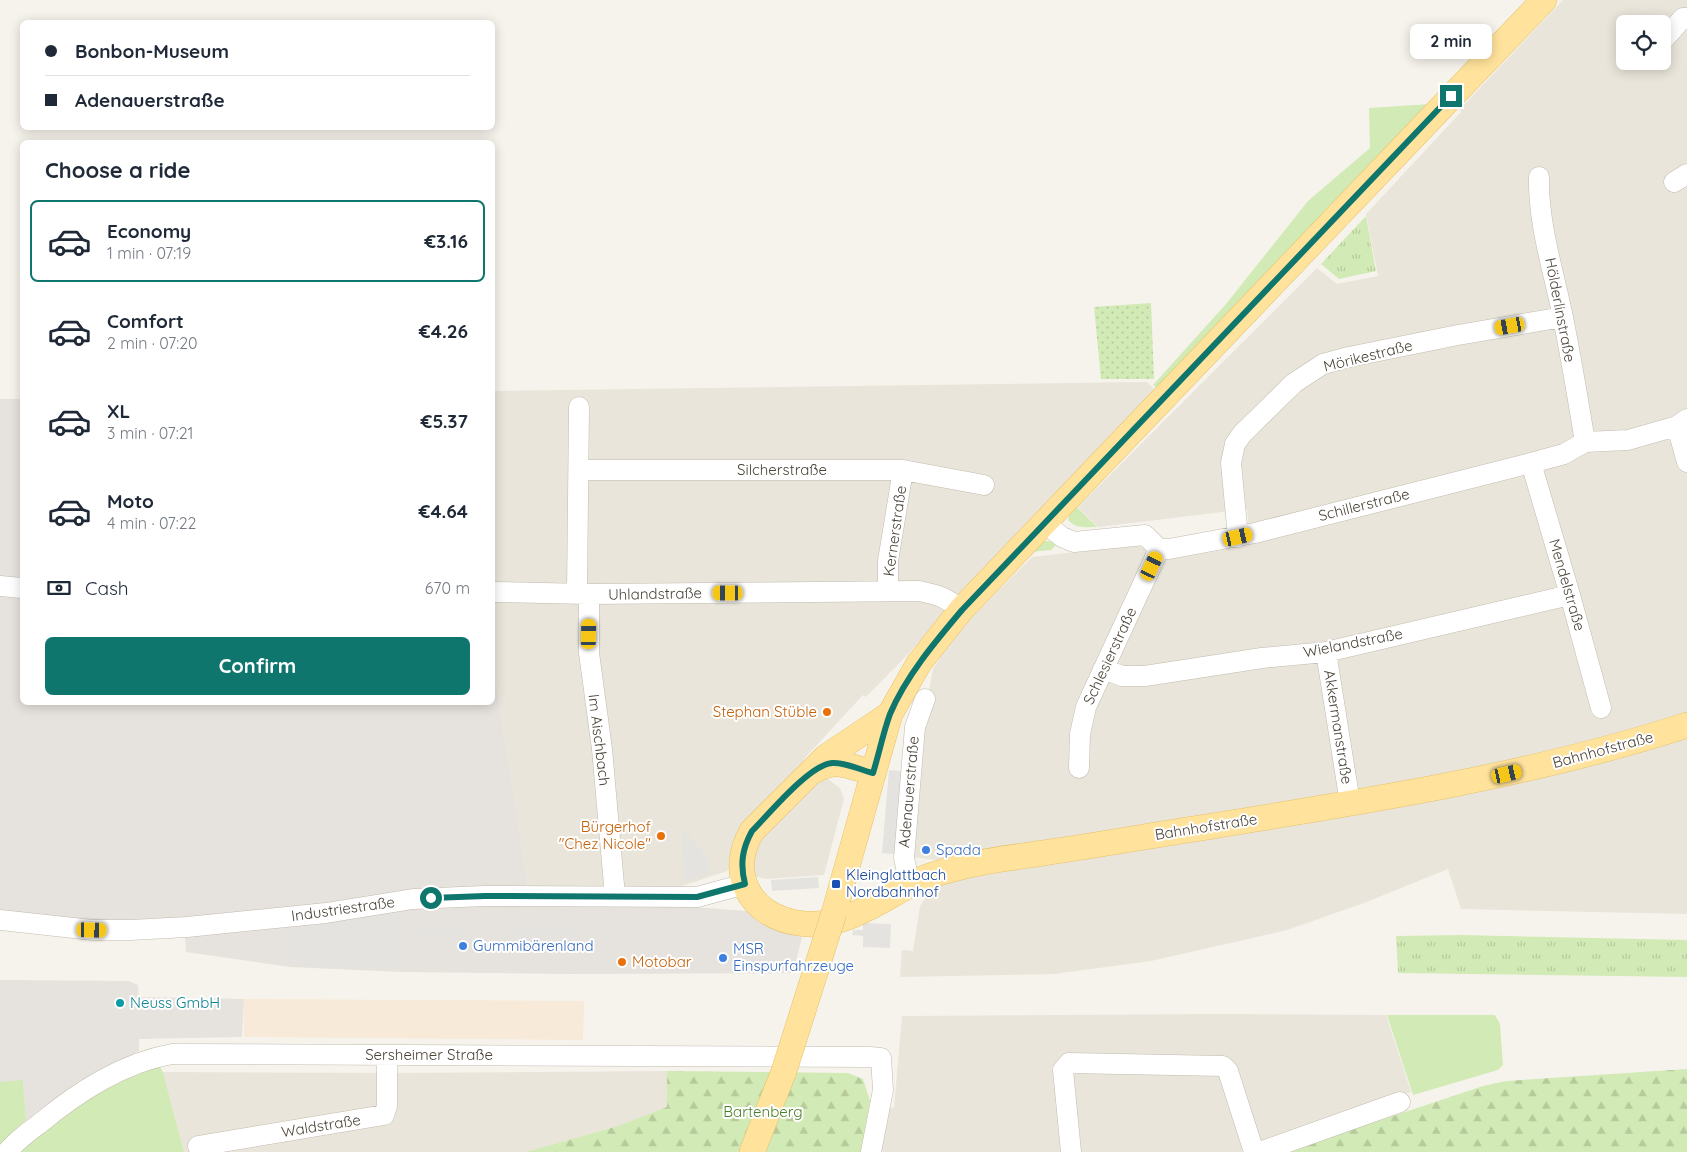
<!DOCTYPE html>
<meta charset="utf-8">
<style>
body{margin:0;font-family:Quicksand,sans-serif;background:#f2f2f3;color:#1f2937;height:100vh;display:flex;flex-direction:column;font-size:19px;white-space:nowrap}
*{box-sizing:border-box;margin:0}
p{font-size:16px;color:#747a83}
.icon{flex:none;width:28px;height:28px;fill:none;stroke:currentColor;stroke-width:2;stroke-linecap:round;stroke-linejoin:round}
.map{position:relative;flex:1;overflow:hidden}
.sheet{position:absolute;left:20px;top:140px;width:475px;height:565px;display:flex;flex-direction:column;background:#fff;border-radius:8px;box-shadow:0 2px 12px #0003}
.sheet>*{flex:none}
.banner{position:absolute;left:20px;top:20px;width:475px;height:110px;border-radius:8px;box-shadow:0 2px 12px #0003;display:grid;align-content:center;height:110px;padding:0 25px;background:#fff}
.tools{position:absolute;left:1616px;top:15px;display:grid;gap:10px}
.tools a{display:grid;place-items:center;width:55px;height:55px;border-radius:8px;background:#fff;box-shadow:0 2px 12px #0003;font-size:25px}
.end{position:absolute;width:22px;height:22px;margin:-11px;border:6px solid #0f766e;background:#fff;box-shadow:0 0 0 2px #fff}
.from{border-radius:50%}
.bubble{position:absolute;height:35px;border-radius:8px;background:#fff;box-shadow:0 2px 12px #0003;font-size:16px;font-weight:700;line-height:35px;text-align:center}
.car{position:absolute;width:15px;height:30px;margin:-15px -8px;border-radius:6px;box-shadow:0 0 4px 1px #0007;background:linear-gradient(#f5c518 24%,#345 0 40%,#f5c518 0 76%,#345 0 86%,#f5c518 0)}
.banner b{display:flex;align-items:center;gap:18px;height:48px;font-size:19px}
.banner b+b{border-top:1px solid #e0e1e3}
.banner i{width:12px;height:12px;background:#1f2937}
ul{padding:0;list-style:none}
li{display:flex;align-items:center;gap:15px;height:82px;margin:0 10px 8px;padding:0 15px;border:2px solid transparent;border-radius:8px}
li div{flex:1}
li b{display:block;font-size:19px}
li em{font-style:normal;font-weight:700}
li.selected{border-color:#0f766e}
li>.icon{width:45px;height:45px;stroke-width:1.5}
h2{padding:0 25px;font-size:22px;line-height:60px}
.pay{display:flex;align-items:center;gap:12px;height:55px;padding:0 25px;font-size:19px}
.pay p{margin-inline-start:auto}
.cta{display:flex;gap:10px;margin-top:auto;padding:10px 25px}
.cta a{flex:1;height:58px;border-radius:8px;background:#0f766e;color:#fff;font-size:20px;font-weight:700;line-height:58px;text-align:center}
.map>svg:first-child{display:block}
.residential{fill:#eae5da;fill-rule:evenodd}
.commercial{fill:#f7ead8}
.industrial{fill:#e6e2dd}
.grass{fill:#d2eab5}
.forest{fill:url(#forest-firs)}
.park{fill:url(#park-tufts)}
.garden{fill:url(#garden-dots)}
.parking{fill:#e5e3e0}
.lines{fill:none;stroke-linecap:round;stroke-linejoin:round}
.minor-casing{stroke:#c2bbae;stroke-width:21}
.major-casing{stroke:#e6c16a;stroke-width:26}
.minor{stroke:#fff;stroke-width:20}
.major{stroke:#ffe39c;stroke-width:25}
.major-bridge-casing{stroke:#e6c16a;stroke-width:26;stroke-linecap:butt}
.major-bridge{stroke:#ffe39c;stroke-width:25}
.route{stroke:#0f766e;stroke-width:6}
.food-dot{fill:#e8710a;stroke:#fff;stroke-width:2}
.shop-dot{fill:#3f7fe0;stroke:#fff;stroke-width:2}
.transit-dot{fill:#1a4fb4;stroke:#fff;stroke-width:2}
.culture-dot{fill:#0f9aa8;stroke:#fff;stroke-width:2}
.labels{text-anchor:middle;stroke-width:4;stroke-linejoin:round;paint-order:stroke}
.street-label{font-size:15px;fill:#4b4439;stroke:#fff}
.food-label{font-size:15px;fill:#c56008;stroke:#fff;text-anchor:end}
.shop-label{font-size:15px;fill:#366cbe;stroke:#fff;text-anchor:start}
.transit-label{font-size:15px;fill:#164399;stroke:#fff;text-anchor:start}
.culture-label{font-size:15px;fill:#0d838f;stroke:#fff;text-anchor:start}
.park-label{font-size:15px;fill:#4a7f2a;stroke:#fff}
</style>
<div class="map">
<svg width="1687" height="1152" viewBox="0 0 1687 1152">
<defs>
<pattern id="forest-firs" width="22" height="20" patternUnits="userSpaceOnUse" patternTransform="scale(1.25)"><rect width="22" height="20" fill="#d2eab5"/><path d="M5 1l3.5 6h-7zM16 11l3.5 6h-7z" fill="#b6ca9c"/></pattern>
<pattern id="park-tufts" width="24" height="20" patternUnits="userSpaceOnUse" patternTransform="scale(1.25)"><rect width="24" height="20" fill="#d2eab5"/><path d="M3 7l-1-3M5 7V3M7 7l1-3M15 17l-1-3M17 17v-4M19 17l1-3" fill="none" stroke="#b6ca9c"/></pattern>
<pattern id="garden-dots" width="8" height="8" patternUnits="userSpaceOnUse" patternTransform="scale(1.25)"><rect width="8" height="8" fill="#d2eab5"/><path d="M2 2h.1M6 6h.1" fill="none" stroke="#b6ca9c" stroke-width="1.8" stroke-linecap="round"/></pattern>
</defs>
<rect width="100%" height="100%" fill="#f6f3ec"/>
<path class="residential" d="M1563 0H1687V914L1461 909 1448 869 1364 903 1287 930 1151 961 1054 974 900 977 902 950 913 951 920 906 932 888 939 885 936 860 913 857 925 712 933 669 944 652 969 620 1032 557 1137 545 1145 549 1147 556 1166 560 1251 545 1247 509 1098 527 1078 507 1317 268 1337 284 1378 276 1366 214 1461 112 1460 109ZM1625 24H1662V61H1625Z
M1147 382 1157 392 1020 530 907 655 866 697 863 695 803 760 840 788 844 799 824 875 766 879 730 870 679 887H528L493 663 492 391Z
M1217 1014 1386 1015 1411 1092 1240 1152H881L889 1108H894L902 1016Z
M667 1071 668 1107 618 1126 526 1152H184L163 1072 392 1073Z"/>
<path class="commercial" d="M244 999 584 1001 583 1040 244 1037Z"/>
<path class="industrial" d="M0 399H22V702H492L493 663 528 887 665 905 748 911 773 926 802 937 793 973 565 974 402 972 290 967 186 952 184 921 136 924 0 913Z
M0 980 128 981 138 985 139 997 244 999 242 1037 139 1039V1051L94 1073 26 1120 23 1081 0 1082Z"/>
<path class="grass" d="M1431 104 1160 391 1153 385 1226 304 1308 201 1370 148 1369 108Z
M1077 507 1097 527C1086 527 1076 529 1068 520L1069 515Z
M1043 541H1049L1057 544 1051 550 1030 552Z
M1387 1015H1495L1500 1024 1503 1065 1498 1070 1413 1095Z
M159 1065 163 1072 184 1152H20L36 1137 74 1107 129 1075Z
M23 1080 26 1120 10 1134 0 1146V1082Z"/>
<path class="forest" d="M1687 1069V1152H1285L1483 1086 1506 1081Z
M667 1071 848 1073 863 1079 870 1101 861 1152H526L618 1126 667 1107Z"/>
<path class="park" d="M1366 216 1376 271 1339 279 1321 264Z
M1462 935 1687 940V977L1398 973 1396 936Z"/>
<path class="garden" d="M1151 303 1154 379H1101L1094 307Z"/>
<path class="parking" d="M889 770 902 771 895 854 882 853Z
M682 829 708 857 709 874 684 882Z
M818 877 819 888 772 891 771 880Z
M403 912 402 968 291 964 289 928Z
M863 923 891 924 890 948 863 947V936L852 935 853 930H863Z
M414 925H468V935L414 934Z
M504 926 571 927V936L504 935Z"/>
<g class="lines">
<defs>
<path id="minor" d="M1664 39 1683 18H1687
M1539 177C1538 223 1553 269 1562 313 1571 356 1578 400 1585 442
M1674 182 1687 174
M1677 426 1687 462
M1531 463 1570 595 1601 708
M579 470H903L984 485
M1045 523 1062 537 1074 542 1145 535 1159 549H1169L1255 533 1531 463 1564 454 1585 442 1628 440 1677 426 1687 419
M1238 537 1231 463 1235 444 1242 434 1294 383 1323 364 1349 357 1458 335 1563 317
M0 586 22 588
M888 591V561L903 470
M492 592 589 594 919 591C938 595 946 597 961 610
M577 593 579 407
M589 594V653L602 749 614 885
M1326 652 1350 803
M1103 669 1122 676H1145L1262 658 1326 652 1570 595
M1079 768 1080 734 1086 707 1159 549
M911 885 908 877 904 858 915 727 925 699
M0 920 92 930H131L187 927 326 913 413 899 485 896 697 897 745 884
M198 1146 384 1115 387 1106V1055
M7 1152C16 1141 28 1132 39 1124 78 1092 122 1063 172 1054L870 1057 881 1058 883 1090 871 1152
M1071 1152 1063 1070 1069 1063 1223 1066 1228 1071 1254 1152
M1260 1152 1400 1102"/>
<path id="major" d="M890 714 826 757 752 831C727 874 750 916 798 923 845 931 884 896 924 878 938 872 954 869 969 865 991 860 1014 857 1036 854 1072 849 1108 843 1144 837 1327 807 1511 782 1687 725
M814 771C835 757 851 767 873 773
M834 913 890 714 919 663 961 610 1544 0
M752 1152 784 1071"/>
</defs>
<use href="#minor" class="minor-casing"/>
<use href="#major" class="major-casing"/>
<use href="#minor" class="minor"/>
<use href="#major" class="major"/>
<defs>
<path id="major-bridge" d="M784 1071 834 913"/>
</defs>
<use href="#major-bridge" class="major-bridge-casing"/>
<use href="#major-bridge" class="major-bridge"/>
</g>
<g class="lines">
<path class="route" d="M431 898 485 896 697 897 745 884C740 864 742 849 752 831 769 814 809 765 832 763 846 762 860 770 873 773 879 754 883 733 890 714 906 676 935 642 962 610L1451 96"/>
</g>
<g class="food-dot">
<circle cx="827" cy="712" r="5"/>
<circle cx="661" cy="836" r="5"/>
<circle cx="622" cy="962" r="5"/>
</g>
<g class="shop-dot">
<circle cx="926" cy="850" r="5"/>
<circle cx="463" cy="946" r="5"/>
<circle cx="723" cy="958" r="5"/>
</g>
<rect class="transit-dot" x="831" y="879" width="10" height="10" rx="2.5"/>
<circle class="culture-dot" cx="120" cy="1003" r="5"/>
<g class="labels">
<g class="street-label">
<text transform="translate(1560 310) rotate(79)" y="5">Hölderlinstraße</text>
<text transform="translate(1368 356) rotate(-14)" y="5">Mörikestraße</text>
<text x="782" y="475">Silcherstraße</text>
<text transform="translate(1364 505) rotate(-14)" y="5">Schillerstraße</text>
<text transform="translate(895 531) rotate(-82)" y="5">Kernerstraße</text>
<text transform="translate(1567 585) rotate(74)" y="5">Mendelstraße</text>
<text transform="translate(655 594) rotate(-1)" y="5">Uhlandstraße</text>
<text transform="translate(1353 643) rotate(-11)" y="5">Wielandstraße</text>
<text transform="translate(1110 656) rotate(-65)" y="5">Schlesierstraße</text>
<text transform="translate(1338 727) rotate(81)" y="5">Akkermanstraße</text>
<text transform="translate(599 740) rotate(83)" y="5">Im Aischbach</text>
<text transform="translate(1603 750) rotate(-15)" y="5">Bahnhofstraße</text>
<text transform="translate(909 792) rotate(-85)" y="5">Adenauerstraße</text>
<text transform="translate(1206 827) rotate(-9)" y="5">Bahnhofstraße</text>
<text transform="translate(343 909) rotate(-8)" y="5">Industriestraße</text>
<text x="429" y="1060">Sersheimer Straße</text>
<text transform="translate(321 1126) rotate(-9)" y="5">Waldstraße</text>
</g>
<g class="food-label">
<text x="817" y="717">Stephan Stüble</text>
<text x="651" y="832">Bürgerhof<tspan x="651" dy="17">"Chez Nicole"</tspan></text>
<text x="632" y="967" text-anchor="start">Motobar</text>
</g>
<g class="shop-label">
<text x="936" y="855">Spada</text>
<text x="473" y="951">Gummibärenland</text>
<text x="733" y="954">MSR<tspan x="733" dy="17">Einspurfahrzeuge</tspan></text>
</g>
<g class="transit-label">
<text x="846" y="880">Kleinglattbach<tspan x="846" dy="17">Nordbahnhof</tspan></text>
</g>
<g class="culture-label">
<text x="130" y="1008">Neuss GmbH</text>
</g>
<g class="park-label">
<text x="763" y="1117">Bartenberg</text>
</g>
</g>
</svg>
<div class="tools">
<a><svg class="icon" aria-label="locate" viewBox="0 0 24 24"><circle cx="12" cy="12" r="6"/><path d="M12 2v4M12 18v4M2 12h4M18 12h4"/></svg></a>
</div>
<i class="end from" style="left:431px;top:898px"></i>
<i class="end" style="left:1451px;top:96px"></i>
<div class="bubble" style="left:1410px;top:24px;width:82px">2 min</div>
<i class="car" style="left:1510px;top:326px;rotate:260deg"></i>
<i class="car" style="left:1238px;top:537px;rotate:77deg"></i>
<i class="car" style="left:1152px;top:566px;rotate:25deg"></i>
<i class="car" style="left:728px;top:593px;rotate:270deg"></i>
<i class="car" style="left:589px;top:634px;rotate:1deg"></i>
<i class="car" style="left:1507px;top:774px;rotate:77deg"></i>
<i class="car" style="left:92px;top:930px;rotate:91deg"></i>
<div class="banner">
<b><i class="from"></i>Bonbon-Museum</b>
<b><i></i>Adenauerstraße</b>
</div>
<section class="sheet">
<h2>Choose a ride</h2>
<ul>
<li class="selected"><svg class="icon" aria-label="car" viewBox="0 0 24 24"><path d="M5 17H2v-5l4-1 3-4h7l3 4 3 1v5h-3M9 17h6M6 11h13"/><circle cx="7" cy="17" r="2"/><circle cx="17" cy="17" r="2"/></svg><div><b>Economy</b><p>1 min · 07:19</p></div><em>€3.16</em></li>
<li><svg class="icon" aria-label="car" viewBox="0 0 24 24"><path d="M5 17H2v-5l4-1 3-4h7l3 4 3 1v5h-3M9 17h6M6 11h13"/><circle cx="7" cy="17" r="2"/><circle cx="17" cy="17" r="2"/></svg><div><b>Comfort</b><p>2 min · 07:20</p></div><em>€4.26</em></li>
<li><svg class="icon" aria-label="car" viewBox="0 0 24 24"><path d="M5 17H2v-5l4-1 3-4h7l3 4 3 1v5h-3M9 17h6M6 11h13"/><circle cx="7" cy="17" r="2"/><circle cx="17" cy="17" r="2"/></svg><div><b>XL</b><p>3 min · 07:21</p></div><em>€5.37</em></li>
<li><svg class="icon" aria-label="car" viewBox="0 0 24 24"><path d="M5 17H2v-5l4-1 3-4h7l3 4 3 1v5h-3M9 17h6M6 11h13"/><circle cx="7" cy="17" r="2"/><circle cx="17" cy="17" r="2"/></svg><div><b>Moto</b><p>4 min · 07:22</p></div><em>€4.64</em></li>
</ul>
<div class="pay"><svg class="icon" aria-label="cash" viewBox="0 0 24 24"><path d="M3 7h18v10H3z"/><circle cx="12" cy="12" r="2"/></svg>Cash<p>670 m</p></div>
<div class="cta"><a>Confirm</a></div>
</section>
</div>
